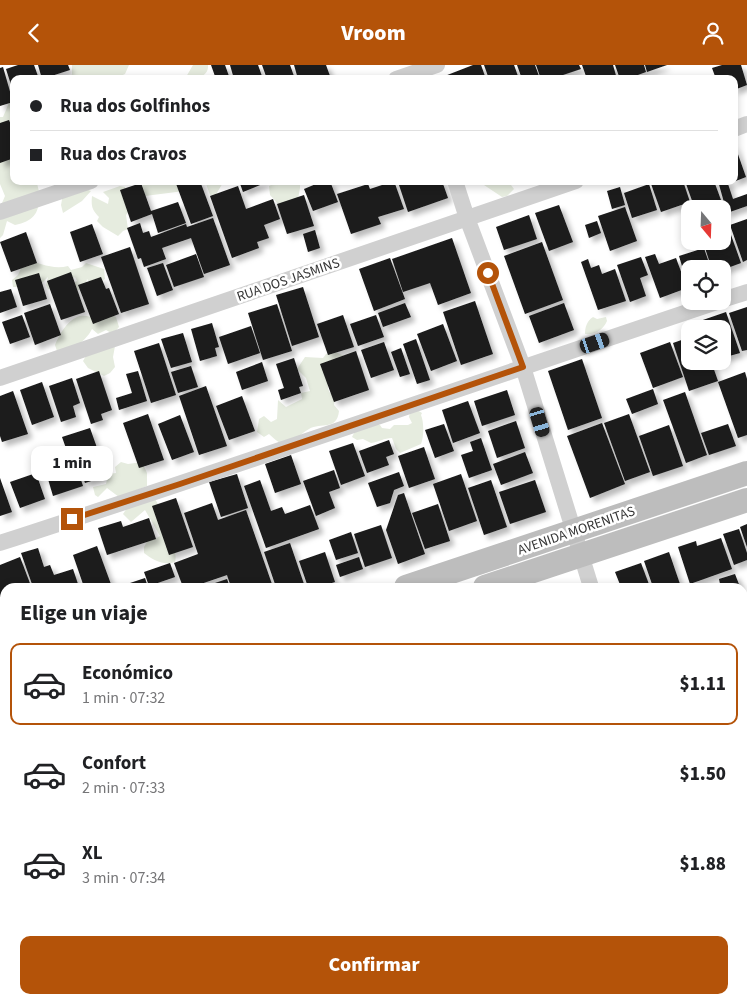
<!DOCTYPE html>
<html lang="es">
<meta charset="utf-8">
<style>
body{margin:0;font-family:"Source Sans 3",sans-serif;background:#f2f2f2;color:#202124;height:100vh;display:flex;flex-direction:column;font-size:19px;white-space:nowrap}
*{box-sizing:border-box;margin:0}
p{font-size:16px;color:#757577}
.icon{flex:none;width:28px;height:28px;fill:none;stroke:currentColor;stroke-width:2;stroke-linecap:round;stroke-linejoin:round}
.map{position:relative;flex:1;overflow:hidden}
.details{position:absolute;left:0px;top:518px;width:748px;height:421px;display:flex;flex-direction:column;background:#fff;border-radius:15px 15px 0 0;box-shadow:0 2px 8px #0003}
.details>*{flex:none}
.hud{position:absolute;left:10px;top:10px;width:728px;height:110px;border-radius:10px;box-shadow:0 2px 8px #0003;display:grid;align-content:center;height:110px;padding:0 20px;background:#fff}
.needle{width:32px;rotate:161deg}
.buttons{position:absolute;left:681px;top:135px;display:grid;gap:10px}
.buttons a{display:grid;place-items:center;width:50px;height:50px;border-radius:10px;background:#fff;box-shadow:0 2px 8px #0003;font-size:25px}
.end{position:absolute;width:22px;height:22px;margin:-11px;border:6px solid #b45309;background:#fff;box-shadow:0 0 0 2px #fff}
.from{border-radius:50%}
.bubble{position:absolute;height:35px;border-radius:10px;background:#fff;box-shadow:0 2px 8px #0003;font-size:16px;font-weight:800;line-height:35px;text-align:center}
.car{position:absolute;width:15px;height:30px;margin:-15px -8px;border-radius:6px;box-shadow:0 0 4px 1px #0007;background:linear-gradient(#222 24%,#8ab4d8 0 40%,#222 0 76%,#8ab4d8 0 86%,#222 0)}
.hud b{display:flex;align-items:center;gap:18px;height:48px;font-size:19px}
.hud b+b{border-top:1px solid #e0e0e0}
.hud i{width:12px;height:12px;background:#202124}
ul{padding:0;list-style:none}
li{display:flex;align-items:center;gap:15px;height:82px;margin:0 10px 8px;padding:0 10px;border:2px solid transparent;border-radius:10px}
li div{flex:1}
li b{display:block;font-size:19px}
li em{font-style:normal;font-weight:800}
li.current{border-color:#b45309}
li>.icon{width:45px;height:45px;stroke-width:1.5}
h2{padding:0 20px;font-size:22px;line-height:60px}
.button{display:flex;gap:10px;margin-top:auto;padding:10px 20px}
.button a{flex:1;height:58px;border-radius:10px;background:#b45309;color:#fff;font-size:20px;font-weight:800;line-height:58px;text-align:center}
header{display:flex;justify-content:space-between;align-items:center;height:65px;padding:0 20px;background:#b45309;color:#fff;font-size:22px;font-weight:800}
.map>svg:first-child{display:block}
.green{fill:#e6ecdf}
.building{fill:#1a1a1a;filter:url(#shadow)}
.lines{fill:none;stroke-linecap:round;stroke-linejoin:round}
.street{stroke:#d0d0d0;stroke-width:16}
.secondary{stroke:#bdbdbd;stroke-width:24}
.route{stroke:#b45309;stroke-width:6}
.labels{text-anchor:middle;stroke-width:5;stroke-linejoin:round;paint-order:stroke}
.street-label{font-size:14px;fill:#333;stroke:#fff}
</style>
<header><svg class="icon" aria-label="back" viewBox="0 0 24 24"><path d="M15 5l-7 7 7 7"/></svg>Vroom<svg class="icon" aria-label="person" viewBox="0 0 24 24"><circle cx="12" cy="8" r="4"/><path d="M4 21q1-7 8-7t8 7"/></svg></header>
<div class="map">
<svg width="747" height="938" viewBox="0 0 747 938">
<defs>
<filter id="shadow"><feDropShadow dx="4.5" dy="4.5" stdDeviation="2.5" flood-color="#0004"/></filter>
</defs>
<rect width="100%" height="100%" fill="#fff"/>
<path class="green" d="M72 0H129L125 9 114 14H69L72 9Z
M193 0H208C209 12 196 14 187 14L186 12Z
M11 33 14 34V63L8 64 0 61V52H3Z
M11 92 14 98V116H37C37 121 39 124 39 128 40 148 34 156 15 160L7 156 3 170 0 173V140L2 138 5 131 0 119V96Z
M63 116H79L83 123 91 126 82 136 63 148 61 140 65 118Z
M141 116H188L184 126 145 131 140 124Z
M205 116H224L215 131 210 130Z
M279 116H306L300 119V123L298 134 278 139 270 130 269 121Z
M478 116H508L514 124 507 131 502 132Z
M120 121 125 122V133L130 145 126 150 128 164 123 166 118 171 103 162 97 156 99 152C92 145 91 141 92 131L108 139 109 133 103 127Z
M25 194C39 198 53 205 68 201L71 205 82 202 86 198 104 204 105 214 92 221 87 214 85 225H71V219L77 216 75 212C65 222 62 227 48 224L46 220 48 212 36 224 28 222H13L12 215 18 210Z
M106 247 116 252 119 262 113 269 106 265 98 269 92 264C84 279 73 283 57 286L55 280C59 270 67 256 77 252 83 249 91 252 97 254Z
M593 252 597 254 606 252 607 256C603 265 595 270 585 269 585 262 587 256 593 252Z
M115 281 113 292 115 302 110 308 104 311 88 303 83 296 87 289Z
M336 287 344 291 353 287 348 297 328 319V324L330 328 335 329 334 340 339 346C337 366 321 357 309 364 301 368 297 376 286 378 279 380 274 373 269 369L264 372 257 367 259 354 264 351 271 357 277 354 278 335 286 342 302 334 301 328 310 326 306 313 297 304 305 292 323 293 326 289Z
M414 343 422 348 421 350C424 357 424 372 421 379L400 388 396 384 392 373C384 373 379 377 371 378L363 374 357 375 352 372 356 364 372 359 380 360 382 363 390 364 394 360H408L412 358 409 352 410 347Z
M121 397 128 399 142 397 147 408V421L119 432 107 423 98 432 95 430 93 422 106 419 108 409 116 408 115 402Z
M155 434 158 439 157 442C163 456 179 483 175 497 164 501 153 495 144 488V482L148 475H153L160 471C155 462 150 454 145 445L131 457 123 449 129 440Z"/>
<path class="building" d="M18 0H34L39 14H14L13 26 6 4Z
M38 0H68L70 5 42 14Z
M211 0H225L230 14H216Z
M230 0H258L263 14H234Z
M262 0H290L295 14H267Z
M294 0H326L330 11 324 14H298Z
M473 0H481L486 14H437Z
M484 0H514L519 14H489Z
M517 0H535L540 14H522Z
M536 0H579L581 4 554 13 553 10 541 14Z
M582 0H613L617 14H587Z
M615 0H644L646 7 627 14H620Z
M645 0H667L647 7Z
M722 0H741L747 20 734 25V14H716L712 3Z
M3 2 13 37 0 41V3Z
M9 55 14 67V93L0 98V58Z
M734 78 746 112 728 119 733 134 747 129V141L727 148 718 116H734Z
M175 116H200L213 151 191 159Z
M239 116H270L243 127Z
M323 116H330L338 137 313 146 304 124Z
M394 116 404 144 378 152 381 159 351 169 337 129 368 119 370 124Z
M410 116H442L448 133 408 147 399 120Z
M650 116H683L690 137 661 147Z
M685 116H714L725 146 722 147V144H695Z
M141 118 151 146 178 137 186 158 158 168 152 149 131 157 120 125Z
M649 119 657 145 632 153 624 128Z
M238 121 246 144 273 134 280 154 264 160 269 173 257 177 259 183 232 193 210 131Z
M620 122 625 140 612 144 607 126Z
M304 130 314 161 287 169 277 139Z
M559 140 573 177 549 186 535 148Z
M625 142 637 176 610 186 598 151Z
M529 150 537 174 504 185 496 162Z
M213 153 230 200 204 209 191 173 162 183 166 194 144 202 141 193 138 194 127 163 140 158 143 168 149 166 151 172 186 159 187 162Z
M747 154V195L743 197 730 160Z
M597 156 601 168 589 173 585 160Z
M92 159 103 189 80 197 70 167Z
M315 165 320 183 308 187 303 169Z
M26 167 37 198 11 207 0 177Z
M731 170 741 198 722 205 712 204 704 180 713 176H722V173Z
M452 173 471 228 438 240 430 218 403 227 392 194Z
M542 177 563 235 525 249 504 191Z
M130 182 149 239 121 248 101 192Z
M704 183 711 204H690V217L687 218 679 191Z
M196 189 204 212 174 222 166 200Z
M655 189 659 199 676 193 687 223 660 233 645 192Z
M641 192 648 210 640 213 646 231 630 237 617 200Z
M390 193 405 234 374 246 359 204Z
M588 194 591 203 599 200 602 209 615 204 626 236 598 245 581 197Z
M163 198 173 225 157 231 147 203Z
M71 207 85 247 61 255 47 216Z
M39 208 47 234 23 241 15 215Z
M101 212 106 224 109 223 119 249 93 259 78 220Z
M303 222 319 272 292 281 276 230Z
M11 224 17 242 0 248V227Z
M475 236 493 289 461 300 443 247Z
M405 238 411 252 383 262 378 248Z
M564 238 574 265 539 278 529 251Z
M50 239 61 270 35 280 24 248Z
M277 239 292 286 263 295 248 248Z
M747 242V285L742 286 729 248Z
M726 247 740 288 722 293V264H703L700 256Z
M22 250 30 272 10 279 2 257Z
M343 250 354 282 328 290 317 259Z
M376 250 384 272 358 281 350 259Z
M212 258 219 282 215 283 217 291 200 296 191 264Z
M443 259 457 296 431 306 417 269Z
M251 261 260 288 228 299 219 272Z
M183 268 192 297 171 303 161 274Z
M690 272V296H711L718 316 689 326 673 278Z
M416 274 430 315 417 319 403 279Z
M384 277 394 305 371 313 361 285Z
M670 277 683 312 653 323 640 288Z
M159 278 176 330 151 338 134 286Z
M401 283 410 309 400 312 391 287Z
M356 286 369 325 334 337 320 299Z
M294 293 303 321 299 322 301 328 281 335 278 325 284 323 276 299Z
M582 294 602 353 568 365 548 306Z
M262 297 268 316 242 325 236 307Z
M191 301 198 322 178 328 171 307Z
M99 306 112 345 101 349 103 355 91 359 76 314Z
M138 306 147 336 119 345 116 333 132 328 126 309Z
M745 307 747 314V370L738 373 718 317Z
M72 313 80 338 73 341 76 352 61 357 49 321Z
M42 317 54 352 32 360 20 325Z
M206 321 227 381 199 390 179 331Z
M653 324 658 339 632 349 626 334Z
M507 325 515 350 482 361 474 336Z
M13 326 28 369 2 377 0 371V331Z
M685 327 707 390 686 398 663 335Z
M242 331 255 366 229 375 216 341Z
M468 336 480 368 453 378 442 345Z
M148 349 164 395 139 403 123 358Z
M629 349 650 407 625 416 604 358Z
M180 350 194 387 172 395 158 359Z
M516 356 525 383 497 393 488 366Z
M602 358 625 419 590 433 567 371Z
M444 359 454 386 435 393 425 365Z
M728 359 736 381 709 390 701 368Z
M669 360 683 401 653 411 639 371Z
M90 363 107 411 85 418 74 386 68 389 62 372Z
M481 373 492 405 469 413 461 390 473 386 470 377Z
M389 375 394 389 386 392 389 400 367 408 359 386Z
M353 378 365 411 341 420 329 386Z
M424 382 435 414 409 423 398 391Z
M525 387 533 408 501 420 493 399Z
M291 390 301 419 275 428 265 399Z
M74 394 83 421 53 431 45 404Z
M334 405 340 423 329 427 335 443 316 451 303 416Z
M399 407 404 421 394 425 390 438 377 442 368 418Z
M36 408 45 434 20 443 10 417Z
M237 409 248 443 221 452 209 417Z
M461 409 477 456 449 466 433 419Z
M0 413 12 447 0 451Z
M260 415 271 446 282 442 285 449 310 440 319 464 266 483 244 421Z
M491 415 507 462 484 470 468 423Z
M535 415 546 447 510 459 499 427Z
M404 428 425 489 398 499 386 465 398 430Z
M176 433 193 482 169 490 152 441Z
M212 438 218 455 246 445 273 522H231L227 510 192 522H183L174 498 198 489 184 448Z
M438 439 450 476 425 484 412 448Z
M149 453 156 474 107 490 98 463 121 456 123 462Z
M747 459V482L740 462Z
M381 460 392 493 365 502 354 469Z
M739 464 747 488V495L734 500 723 469Z
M351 467 358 488 336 495 329 475Z
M721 473 732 504 690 519 678 482 696 476 697 481Z
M290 478 305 522H276L264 487Z
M97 481 112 522H84L73 490Z
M38 483 44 502 50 500 54 510 73 504 79 522H33L21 488Z
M325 487 335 517 319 522H308L299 496Z
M669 487 681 522H653L644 496Z
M20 492 31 521 5 522V530L0 532V500Z
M359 492 363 504 340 512 336 500Z
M170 498 175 512 149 521 144 507Z
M641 498 650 522H621L615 507Z
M735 509 740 522H712L720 519 719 514Z
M145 513 148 522H118Z
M227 514 230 522H203Z
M5 554V574L0 561V555Z
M747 556V589L742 591V557Z
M0 571 5 585V622L0 624Z
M747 634V665L742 666V636Z
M746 669 747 692 742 693V671Z
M747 694V715L742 702V695Z
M746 736 747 756 742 757V738Z
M746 790 747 829 742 831V791Z
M747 838V854L742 839Z
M747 858V900L744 901 742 897V860Z
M95 934H112L113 938H96Z
M124 934H157L158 937 125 938Z
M159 934H187L189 938H160Z
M333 934H346L347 936 335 938Z
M380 934H400L401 938H381Z
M591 934H620L622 938H593Z
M621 934H648L650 938H623Z
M650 934H699L690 938H680L679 936 672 938H651Z"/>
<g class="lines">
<path class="street" d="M396 14 437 0
M734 64 747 59
M455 116 467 153 523 302 591 522
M0 147 91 116
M722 235 747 227
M0 313 576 116
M0 478C241 400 480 316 720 236
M742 610 747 608
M0 736 5 749
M742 775 747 773
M0 860 5 858
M73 934 75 938
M251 938 264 934
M739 938 747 935"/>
<path class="secondary" d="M406 522 747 408
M485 522 747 435
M0 658 5 656
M0 684 5 683"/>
</g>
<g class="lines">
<path class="route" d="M72 454 180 419 523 302 488 208"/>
</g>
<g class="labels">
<g class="street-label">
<text transform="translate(288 214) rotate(-19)" y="5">RUA DOS JASMINS</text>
<text transform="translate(576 465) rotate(-19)" y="5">AVENIDA MORENITAS</text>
</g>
</g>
</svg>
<div class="buttons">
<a><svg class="needle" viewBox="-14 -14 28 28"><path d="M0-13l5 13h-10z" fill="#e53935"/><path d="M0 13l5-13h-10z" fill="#757577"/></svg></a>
<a><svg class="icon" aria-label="locate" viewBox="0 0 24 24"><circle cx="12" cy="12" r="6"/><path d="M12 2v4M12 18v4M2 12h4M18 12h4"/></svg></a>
<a><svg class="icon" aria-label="layers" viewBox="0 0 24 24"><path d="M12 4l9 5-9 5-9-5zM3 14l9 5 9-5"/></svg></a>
</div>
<i class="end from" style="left:488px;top:208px"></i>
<i class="end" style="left:72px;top:454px"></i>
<div class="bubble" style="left:31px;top:381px;width:82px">1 min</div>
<i class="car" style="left:595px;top:278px;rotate:71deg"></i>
<i class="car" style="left:540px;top:357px;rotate:163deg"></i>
<div class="hud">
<b><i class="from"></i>Rua dos Golfinhos</b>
<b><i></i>Rua dos Cravos</b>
</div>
<section class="details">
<h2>Elige un viaje</h2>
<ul>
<li class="current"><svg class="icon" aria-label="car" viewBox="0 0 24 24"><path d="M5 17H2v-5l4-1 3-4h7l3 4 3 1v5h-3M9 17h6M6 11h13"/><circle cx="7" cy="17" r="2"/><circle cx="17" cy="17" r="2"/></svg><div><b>Económico</b><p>1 min · 07:32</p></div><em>$1.11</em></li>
<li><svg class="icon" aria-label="car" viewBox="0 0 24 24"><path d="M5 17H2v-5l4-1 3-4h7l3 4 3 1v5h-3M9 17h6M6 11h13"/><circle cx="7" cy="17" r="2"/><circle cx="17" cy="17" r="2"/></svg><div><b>Confort</b><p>2 min · 07:33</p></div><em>$1.50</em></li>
<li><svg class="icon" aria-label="car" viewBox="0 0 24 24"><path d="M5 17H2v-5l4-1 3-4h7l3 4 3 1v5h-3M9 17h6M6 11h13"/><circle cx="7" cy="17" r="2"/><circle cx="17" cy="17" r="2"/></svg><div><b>XL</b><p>3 min · 07:34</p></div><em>$1.88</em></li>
</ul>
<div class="button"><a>Confirmar</a></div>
</section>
</div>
